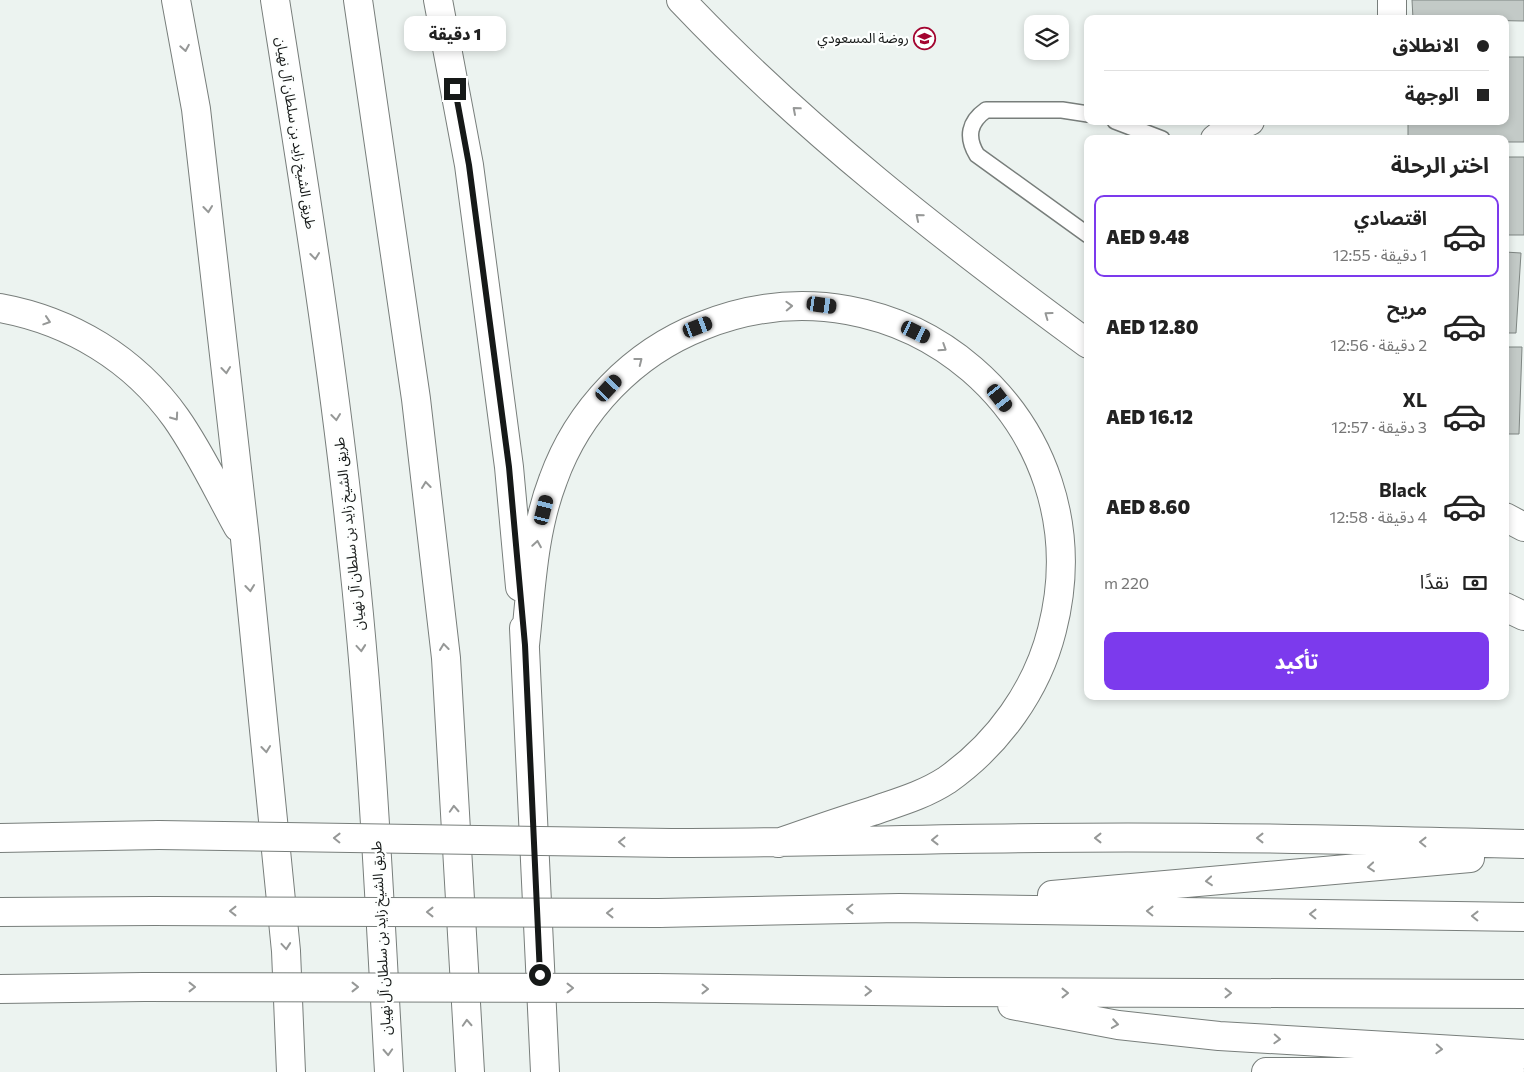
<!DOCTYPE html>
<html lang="ar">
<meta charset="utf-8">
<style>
body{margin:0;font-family:Commissioner,"Noto Sans Arabic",sans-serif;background:#f6f6f6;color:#222;direction:rtl;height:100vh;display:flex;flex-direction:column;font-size:19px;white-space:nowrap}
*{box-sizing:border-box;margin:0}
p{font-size:16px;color:#767676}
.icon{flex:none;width:28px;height:28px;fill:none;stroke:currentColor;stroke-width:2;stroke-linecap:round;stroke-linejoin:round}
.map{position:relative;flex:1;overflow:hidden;direction:ltr}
.side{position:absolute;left:1084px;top:135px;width:425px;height:565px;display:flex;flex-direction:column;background:#fff;border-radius:10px;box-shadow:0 2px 8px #0003;direction:rtl}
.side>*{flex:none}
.guide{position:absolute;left:1084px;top:15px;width:425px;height:110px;border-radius:10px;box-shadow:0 2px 8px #0003;direction:rtl;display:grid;align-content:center;height:110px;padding:0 20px;background:#fff}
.tools{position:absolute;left:1024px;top:15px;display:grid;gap:10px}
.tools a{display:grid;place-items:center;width:45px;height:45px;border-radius:10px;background:#fff;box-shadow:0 2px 8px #0003;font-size:25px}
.end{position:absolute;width:22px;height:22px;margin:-11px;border:6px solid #161918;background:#fff;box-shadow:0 0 0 2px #fff}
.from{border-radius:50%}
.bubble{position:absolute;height:35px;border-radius:10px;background:#fff;box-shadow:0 2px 8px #0003;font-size:16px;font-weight:800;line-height:35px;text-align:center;direction:rtl}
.car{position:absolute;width:15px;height:30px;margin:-15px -8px;border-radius:6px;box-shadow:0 0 4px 1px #0007;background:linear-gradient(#222 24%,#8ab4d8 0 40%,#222 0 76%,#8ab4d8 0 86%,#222 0)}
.guide b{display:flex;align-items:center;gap:18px;height:48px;font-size:19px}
.guide b+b{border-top:1px solid #e0e0e0}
.guide i{width:12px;height:12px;background:#222}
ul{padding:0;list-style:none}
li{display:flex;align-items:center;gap:15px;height:82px;margin:0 10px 8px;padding:0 10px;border:2px solid transparent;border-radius:10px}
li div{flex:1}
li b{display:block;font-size:19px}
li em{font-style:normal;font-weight:800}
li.active{border-color:#7c3aed}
li>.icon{width:45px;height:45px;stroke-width:1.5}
h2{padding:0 20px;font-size:22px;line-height:60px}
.pay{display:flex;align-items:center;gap:12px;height:55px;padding:0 20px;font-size:19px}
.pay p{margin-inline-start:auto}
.cta{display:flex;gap:10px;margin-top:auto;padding:10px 20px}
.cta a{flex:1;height:58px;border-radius:10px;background:#7c3aed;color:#fff;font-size:20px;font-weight:800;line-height:58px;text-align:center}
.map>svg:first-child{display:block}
.building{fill:#c3cac7;stroke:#7f8683}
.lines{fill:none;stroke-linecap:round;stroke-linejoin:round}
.service-casing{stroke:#787e7b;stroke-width:18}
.minor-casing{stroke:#787e7b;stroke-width:30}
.motorway-casing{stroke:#787e7b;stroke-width:30}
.service{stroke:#fff;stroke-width:15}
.minor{stroke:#fff;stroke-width:28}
.motorway{stroke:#fff;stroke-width:28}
.motorway-bridge-casing{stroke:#787e7b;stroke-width:30;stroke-linecap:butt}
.motorway-bridge{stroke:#fff;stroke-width:28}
.oneway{stroke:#969897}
.route{stroke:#161918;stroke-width:6}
.labels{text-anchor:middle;stroke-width:4.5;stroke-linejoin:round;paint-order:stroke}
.poi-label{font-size:14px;fill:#161918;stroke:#fdfffe;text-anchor:end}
.street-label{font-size:14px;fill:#161918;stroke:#fdfffe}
</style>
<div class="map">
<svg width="1524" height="1072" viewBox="0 0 1524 1072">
<rect width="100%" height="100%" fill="#ecf3f0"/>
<path class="building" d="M1412 0H1524V21L1413 19Z
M1505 57H1524V142H1505V139H1408V121H1505Z
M1505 157H1524V235H1505Z
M1505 252 1521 253 1516 333H1505Z
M1505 347H1522L1519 434H1505Z"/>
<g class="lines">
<defs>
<path id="service" d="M1088 114 1062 110H986C969 122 966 137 977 155L1088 235
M1115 121 1162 139"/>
<path id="minor" d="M1392 0V19
M1215 139 1224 132 1250 121
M1505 517 1524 527"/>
<path id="motorway" d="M176 0 196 109 245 539 286 951 291 1072
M275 0C303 178 332 357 351 537 371 714 379 894 389 1072
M358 0 416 399 446 658 470 1072
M438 0 469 165 509 467 520 587
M681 0C803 129 945 239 1088 344
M0 308C71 321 134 359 176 418 200 452 218 491 238 527
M1505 607 1524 616
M524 628 545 1072
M525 645C531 590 533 532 553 480 578 410 633 353 702 326 901 246 1106 420 1052 630 1037 690 998 744 947 780 924 795 899 802 873 811 841 821 809 832 778 843
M0 838 159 835
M671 843C794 843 917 839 1039 838 1201 836 1363 840 1524 844
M1052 895 1470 858
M0 912 154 911
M659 913 899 908 1524 917
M656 988 947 992 1524 994
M0 989 144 987
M1012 1005 1118 1025 1219 1036 1524 1054
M1266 1072 1510 1070"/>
</defs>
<use href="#service" class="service-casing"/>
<use href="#minor" class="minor-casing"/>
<use href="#motorway" class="motorway-casing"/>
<use href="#service" class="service"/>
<use href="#minor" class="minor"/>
<use href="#motorway" class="motorway"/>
<defs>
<path id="motorway-bridge" d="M159 835 671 843
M154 911 659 913
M144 987 656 988"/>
</defs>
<use href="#motorway-bridge" class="motorway-bridge-casing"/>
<use href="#motorway-bridge" class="motorway-bridge"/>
</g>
<defs><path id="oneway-chevron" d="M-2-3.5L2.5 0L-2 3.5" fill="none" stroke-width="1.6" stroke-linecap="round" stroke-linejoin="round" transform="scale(1.25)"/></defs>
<g class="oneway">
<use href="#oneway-chevron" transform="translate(185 48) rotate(80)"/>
<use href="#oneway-chevron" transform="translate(796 110) rotate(-139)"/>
<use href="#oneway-chevron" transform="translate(208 209) rotate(84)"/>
<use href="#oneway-chevron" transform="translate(919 217) rotate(-140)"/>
<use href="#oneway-chevron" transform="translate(315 256) rotate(83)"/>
<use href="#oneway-chevron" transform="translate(789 306) rotate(-2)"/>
<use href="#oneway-chevron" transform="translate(1048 315) rotate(-144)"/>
<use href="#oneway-chevron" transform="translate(47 321) rotate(18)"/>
<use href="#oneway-chevron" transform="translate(943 348) rotate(33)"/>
<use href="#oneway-chevron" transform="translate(639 361) rotate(-38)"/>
<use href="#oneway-chevron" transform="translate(226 370) rotate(84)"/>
<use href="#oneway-chevron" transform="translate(175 417) rotate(55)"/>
<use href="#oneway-chevron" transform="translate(336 417) rotate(83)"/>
<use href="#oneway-chevron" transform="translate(426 485) rotate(-97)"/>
<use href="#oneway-chevron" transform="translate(537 544) rotate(-81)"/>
<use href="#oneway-chevron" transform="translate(250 588) rotate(84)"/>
<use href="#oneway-chevron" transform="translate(444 647) rotate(-97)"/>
<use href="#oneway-chevron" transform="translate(361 648) rotate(85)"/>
<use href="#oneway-chevron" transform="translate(266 749) rotate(84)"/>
<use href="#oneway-chevron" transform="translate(454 809) rotate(-93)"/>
<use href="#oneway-chevron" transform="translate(337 838) rotate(-179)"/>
<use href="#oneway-chevron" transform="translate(1098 838) rotate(-180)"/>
<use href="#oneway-chevron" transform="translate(1260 838) rotate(-180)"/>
<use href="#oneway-chevron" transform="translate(935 840) rotate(179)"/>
<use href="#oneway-chevron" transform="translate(622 842) rotate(-179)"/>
<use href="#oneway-chevron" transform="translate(1423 842) rotate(-179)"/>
<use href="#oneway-chevron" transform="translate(1371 867) rotate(175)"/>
<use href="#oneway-chevron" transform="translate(1209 881) rotate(175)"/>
<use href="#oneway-chevron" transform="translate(850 909) rotate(179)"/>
<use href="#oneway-chevron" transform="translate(233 911) rotate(-180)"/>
<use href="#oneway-chevron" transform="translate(1150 911) rotate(-179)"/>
<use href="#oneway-chevron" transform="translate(430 912) rotate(-180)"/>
<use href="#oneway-chevron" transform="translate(610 913) rotate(-180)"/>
<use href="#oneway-chevron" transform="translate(1313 914) rotate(-179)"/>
<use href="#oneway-chevron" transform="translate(1475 916) rotate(-179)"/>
<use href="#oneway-chevron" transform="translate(286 946) rotate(85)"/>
<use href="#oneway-chevron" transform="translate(192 987)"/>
<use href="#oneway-chevron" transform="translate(355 987)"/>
<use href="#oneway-chevron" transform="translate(570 988)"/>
<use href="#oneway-chevron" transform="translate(705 989) rotate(1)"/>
<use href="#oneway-chevron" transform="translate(868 991) rotate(1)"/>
<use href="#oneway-chevron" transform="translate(1065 993)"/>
<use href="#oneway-chevron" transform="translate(1228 993)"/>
<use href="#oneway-chevron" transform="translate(467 1023) rotate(-93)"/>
<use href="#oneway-chevron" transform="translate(1115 1024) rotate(9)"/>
<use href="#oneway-chevron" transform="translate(1277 1039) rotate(3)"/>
<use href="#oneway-chevron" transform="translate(1439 1049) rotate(3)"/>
<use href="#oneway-chevron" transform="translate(388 1052) rotate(87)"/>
</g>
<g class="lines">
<path class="route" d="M455 89 469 165 509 467 525 645 540 975"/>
</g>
<defs>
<symbol id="school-ring" viewBox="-11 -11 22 22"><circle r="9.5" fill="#fdfffe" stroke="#a30530" stroke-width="1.5"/><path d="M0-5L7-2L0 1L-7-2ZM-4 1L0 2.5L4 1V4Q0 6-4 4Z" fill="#a30530"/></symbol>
</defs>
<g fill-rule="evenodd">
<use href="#school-ring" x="912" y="26" width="25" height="25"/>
</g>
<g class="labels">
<g class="poi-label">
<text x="909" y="43">روضة المسعودي</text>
</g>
<g class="street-label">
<text transform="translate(296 133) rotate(81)" y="5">طريق الشيخ زايد بن سلطان آل نهيان</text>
<text transform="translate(349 534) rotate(-96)" y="5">طريق الشيخ زايد بن سلطان آل نهيان</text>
<text transform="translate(381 938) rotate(-93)" y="5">طريق الشيخ زايد بن سلطان آل نهيان</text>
</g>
</g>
</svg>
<div class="tools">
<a><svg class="icon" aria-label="layers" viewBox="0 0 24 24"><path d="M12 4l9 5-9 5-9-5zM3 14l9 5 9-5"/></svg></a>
</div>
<i class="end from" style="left:540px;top:975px"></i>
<i class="end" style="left:455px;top:89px"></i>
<div class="bubble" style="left:404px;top:16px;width:102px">1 دقيقة</div>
<i class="car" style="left:822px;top:305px;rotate:98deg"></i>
<i class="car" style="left:698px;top:327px;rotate:69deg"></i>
<i class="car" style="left:916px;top:332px;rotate:116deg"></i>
<i class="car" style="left:609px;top:388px;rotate:43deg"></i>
<i class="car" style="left:1000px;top:398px;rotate:142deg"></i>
<i class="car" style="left:544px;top:510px;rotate:14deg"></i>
<div class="guide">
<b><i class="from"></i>الانطلاق</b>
<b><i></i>الوجهة</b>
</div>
<section class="side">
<h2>اختر الرحلة</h2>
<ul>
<li class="active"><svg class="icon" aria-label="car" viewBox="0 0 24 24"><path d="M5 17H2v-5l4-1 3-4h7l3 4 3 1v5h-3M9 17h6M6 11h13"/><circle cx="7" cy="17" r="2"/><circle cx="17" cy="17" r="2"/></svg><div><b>اقتصادي</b><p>1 دقيقة · 12:55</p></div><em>AED 9.48</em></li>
<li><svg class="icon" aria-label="car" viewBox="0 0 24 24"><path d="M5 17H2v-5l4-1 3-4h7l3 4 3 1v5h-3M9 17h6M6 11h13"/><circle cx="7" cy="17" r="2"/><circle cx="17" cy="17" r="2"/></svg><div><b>مريح</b><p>2 دقيقة · 12:56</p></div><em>AED 12.80</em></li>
<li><svg class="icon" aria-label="car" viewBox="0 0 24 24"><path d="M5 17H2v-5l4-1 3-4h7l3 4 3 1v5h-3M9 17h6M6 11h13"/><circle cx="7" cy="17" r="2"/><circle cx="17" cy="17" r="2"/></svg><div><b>XL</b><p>3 دقيقة · 12:57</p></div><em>AED 16.12</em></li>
<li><svg class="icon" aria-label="car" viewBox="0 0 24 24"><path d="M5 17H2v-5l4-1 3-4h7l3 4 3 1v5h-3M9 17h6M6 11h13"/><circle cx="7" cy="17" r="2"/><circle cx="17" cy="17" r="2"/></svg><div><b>Black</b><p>4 دقيقة · 12:58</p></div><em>AED 8.60</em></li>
</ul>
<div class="pay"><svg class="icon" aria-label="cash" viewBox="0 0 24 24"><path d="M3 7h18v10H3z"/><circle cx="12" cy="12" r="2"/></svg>نقدًا<p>220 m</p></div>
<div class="cta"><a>تأكيد</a></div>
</section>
</div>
